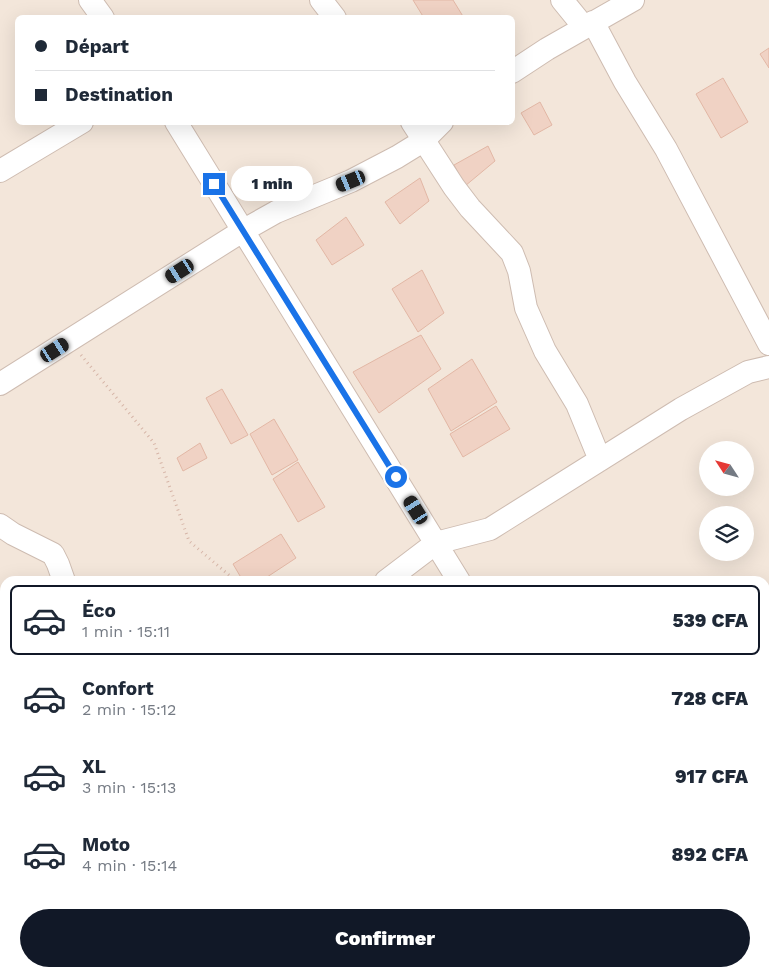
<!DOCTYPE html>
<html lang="fr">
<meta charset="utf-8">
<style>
body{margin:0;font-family:"Work Sans",sans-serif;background:#f2f2f3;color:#1f2937;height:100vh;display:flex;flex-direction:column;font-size:19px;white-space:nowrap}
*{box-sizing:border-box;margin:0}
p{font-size:16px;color:#747a83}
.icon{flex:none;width:28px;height:28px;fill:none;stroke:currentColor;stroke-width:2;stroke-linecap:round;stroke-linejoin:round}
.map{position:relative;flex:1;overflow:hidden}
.panel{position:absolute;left:0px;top:576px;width:770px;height:401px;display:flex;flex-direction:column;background:#fff;border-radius:15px 15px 0 0;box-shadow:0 5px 20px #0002}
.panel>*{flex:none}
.hud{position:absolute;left:15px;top:15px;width:500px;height:110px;border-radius:8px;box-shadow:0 5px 20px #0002;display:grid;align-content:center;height:110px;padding:0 20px;background:#fff}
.needle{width:32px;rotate:306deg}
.controls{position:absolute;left:699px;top:441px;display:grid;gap:10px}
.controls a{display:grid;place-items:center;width:55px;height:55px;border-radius:50%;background:#fff;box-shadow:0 5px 20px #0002;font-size:25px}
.end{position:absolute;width:22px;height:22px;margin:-11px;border:6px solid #1a73e8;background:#fff;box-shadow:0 0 0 2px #fff}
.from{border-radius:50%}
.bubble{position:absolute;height:35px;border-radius:18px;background:#fff;box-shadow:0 5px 20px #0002;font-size:16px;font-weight:800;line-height:35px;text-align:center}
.car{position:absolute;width:15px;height:30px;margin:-15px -8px;border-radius:6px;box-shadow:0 0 4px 1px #0007;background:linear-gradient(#222 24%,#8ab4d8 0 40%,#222 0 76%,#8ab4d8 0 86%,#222 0)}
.hud b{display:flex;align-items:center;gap:18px;height:48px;font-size:19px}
.hud b+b{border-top:1px solid #e0e1e3}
.hud i{width:12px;height:12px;background:#1f2937}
ul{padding:9px 0 0;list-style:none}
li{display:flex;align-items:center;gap:15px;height:70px;margin:0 10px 8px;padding:0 10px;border:2px solid transparent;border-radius:8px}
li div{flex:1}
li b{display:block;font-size:19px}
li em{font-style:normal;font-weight:800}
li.selected{border-color:#111827}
li>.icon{width:45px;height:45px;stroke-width:1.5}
.button{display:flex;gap:10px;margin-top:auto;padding:10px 20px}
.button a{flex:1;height:58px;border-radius:30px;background:#111827;color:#fff;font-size:20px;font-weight:800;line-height:58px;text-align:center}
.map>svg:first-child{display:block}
.residential{fill:#f3e6da;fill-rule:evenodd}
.building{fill:#f0d2c4;stroke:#e2b7a5}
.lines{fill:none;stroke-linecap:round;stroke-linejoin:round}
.minor-casing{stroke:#cebcb1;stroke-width:24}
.path{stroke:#d6b5a7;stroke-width:3;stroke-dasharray:1 4;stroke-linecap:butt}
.minor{stroke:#fff;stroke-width:22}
.route{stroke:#1a73e8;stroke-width:6}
</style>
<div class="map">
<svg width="769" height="977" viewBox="0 0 769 977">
<rect width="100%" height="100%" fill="#fcf4eb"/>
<path class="residential" d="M0 0H769V977H0ZM18 18H512V122H18ZM708 450H745V488H708ZM708 515H745V552H708ZM5 581H765V972H5Z"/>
<path class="building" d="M413 0H453L464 18H424Z
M769 48V68L760 54Z
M723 78 748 122 721 138 696 94Z
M540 102 552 125 534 135 521 113Z
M488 146 495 161 465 186 454 165Z
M420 178 429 201 400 224 385 202Z
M346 217 364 245 332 265 316 240Z
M422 270 444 313 418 332 392 289Z
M421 335 441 369 379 413 353 372Z
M472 359 497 402 451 431 428 389Z
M222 389 248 435 231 444 206 398Z
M496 406 510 429 463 457 450 434Z
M274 419 298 460 272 475 250 434Z
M200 443 207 458 183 471 177 458Z
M298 462 325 507 298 522 273 479Z
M281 534 296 558 261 581H243L233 564Z
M767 889 769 901 765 905V891Z"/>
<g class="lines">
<defs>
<path id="minor" d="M90 0 103 18
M321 0 335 18
M562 0 584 27
M593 22 625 82 666 149 769 344
M512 72 547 49 633 0
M176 122 459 581
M412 122 454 187 470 208 512 253 519 271 526 308 545 351 577 404 600 460
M0 171 82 122
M0 384 244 230 276 212 351 181 397 157 423 141 442 122
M0 525 13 534 53 554 58 564 64 581
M386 581 436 543 490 529 681 409 748 372 769 367
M0 898 5 895
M467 972 470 977
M689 972 692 977"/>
</defs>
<use href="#minor" class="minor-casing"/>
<path class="path" d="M81 355 154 443 189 541 230 576"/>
<use href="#minor" class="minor"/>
</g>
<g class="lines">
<path class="route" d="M214 184 396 477"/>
</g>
</svg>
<div class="controls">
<a><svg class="needle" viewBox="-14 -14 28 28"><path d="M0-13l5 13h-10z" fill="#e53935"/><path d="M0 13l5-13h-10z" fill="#747a83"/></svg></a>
<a><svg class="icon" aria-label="layers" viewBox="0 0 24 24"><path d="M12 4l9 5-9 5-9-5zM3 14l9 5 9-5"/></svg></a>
</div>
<i class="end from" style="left:396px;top:477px"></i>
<i class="end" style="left:214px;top:184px"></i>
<div class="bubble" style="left:231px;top:166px;width:82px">1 min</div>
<i class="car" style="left:351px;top:181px;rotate:248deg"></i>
<i class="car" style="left:180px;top:271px;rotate:238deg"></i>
<i class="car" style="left:55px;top:350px;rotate:58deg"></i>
<i class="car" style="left:416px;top:510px;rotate:328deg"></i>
<div class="hud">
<b><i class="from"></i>Départ</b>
<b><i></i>Destination</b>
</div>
<section class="panel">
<ul>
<li class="selected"><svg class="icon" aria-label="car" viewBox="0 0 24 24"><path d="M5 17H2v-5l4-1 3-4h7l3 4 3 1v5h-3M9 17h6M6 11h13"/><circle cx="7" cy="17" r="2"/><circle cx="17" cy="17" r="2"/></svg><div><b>Éco</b><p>1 min · 15:11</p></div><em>539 CFA</em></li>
<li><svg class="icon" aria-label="car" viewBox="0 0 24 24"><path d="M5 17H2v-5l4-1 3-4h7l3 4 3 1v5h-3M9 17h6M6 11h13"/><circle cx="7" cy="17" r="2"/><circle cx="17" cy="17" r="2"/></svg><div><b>Confort</b><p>2 min · 15:12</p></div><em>728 CFA</em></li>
<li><svg class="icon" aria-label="car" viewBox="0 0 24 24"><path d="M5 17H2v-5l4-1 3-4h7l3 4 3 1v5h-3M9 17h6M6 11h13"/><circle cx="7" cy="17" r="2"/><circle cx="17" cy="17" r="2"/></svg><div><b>XL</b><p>3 min · 15:13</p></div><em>917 CFA</em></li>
<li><svg class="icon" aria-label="car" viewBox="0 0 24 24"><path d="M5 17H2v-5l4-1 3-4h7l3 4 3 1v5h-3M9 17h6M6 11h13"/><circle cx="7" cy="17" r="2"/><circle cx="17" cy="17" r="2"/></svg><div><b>Moto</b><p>4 min · 15:14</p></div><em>892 CFA</em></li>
</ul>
<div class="button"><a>Confirmer</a></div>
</section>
</div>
